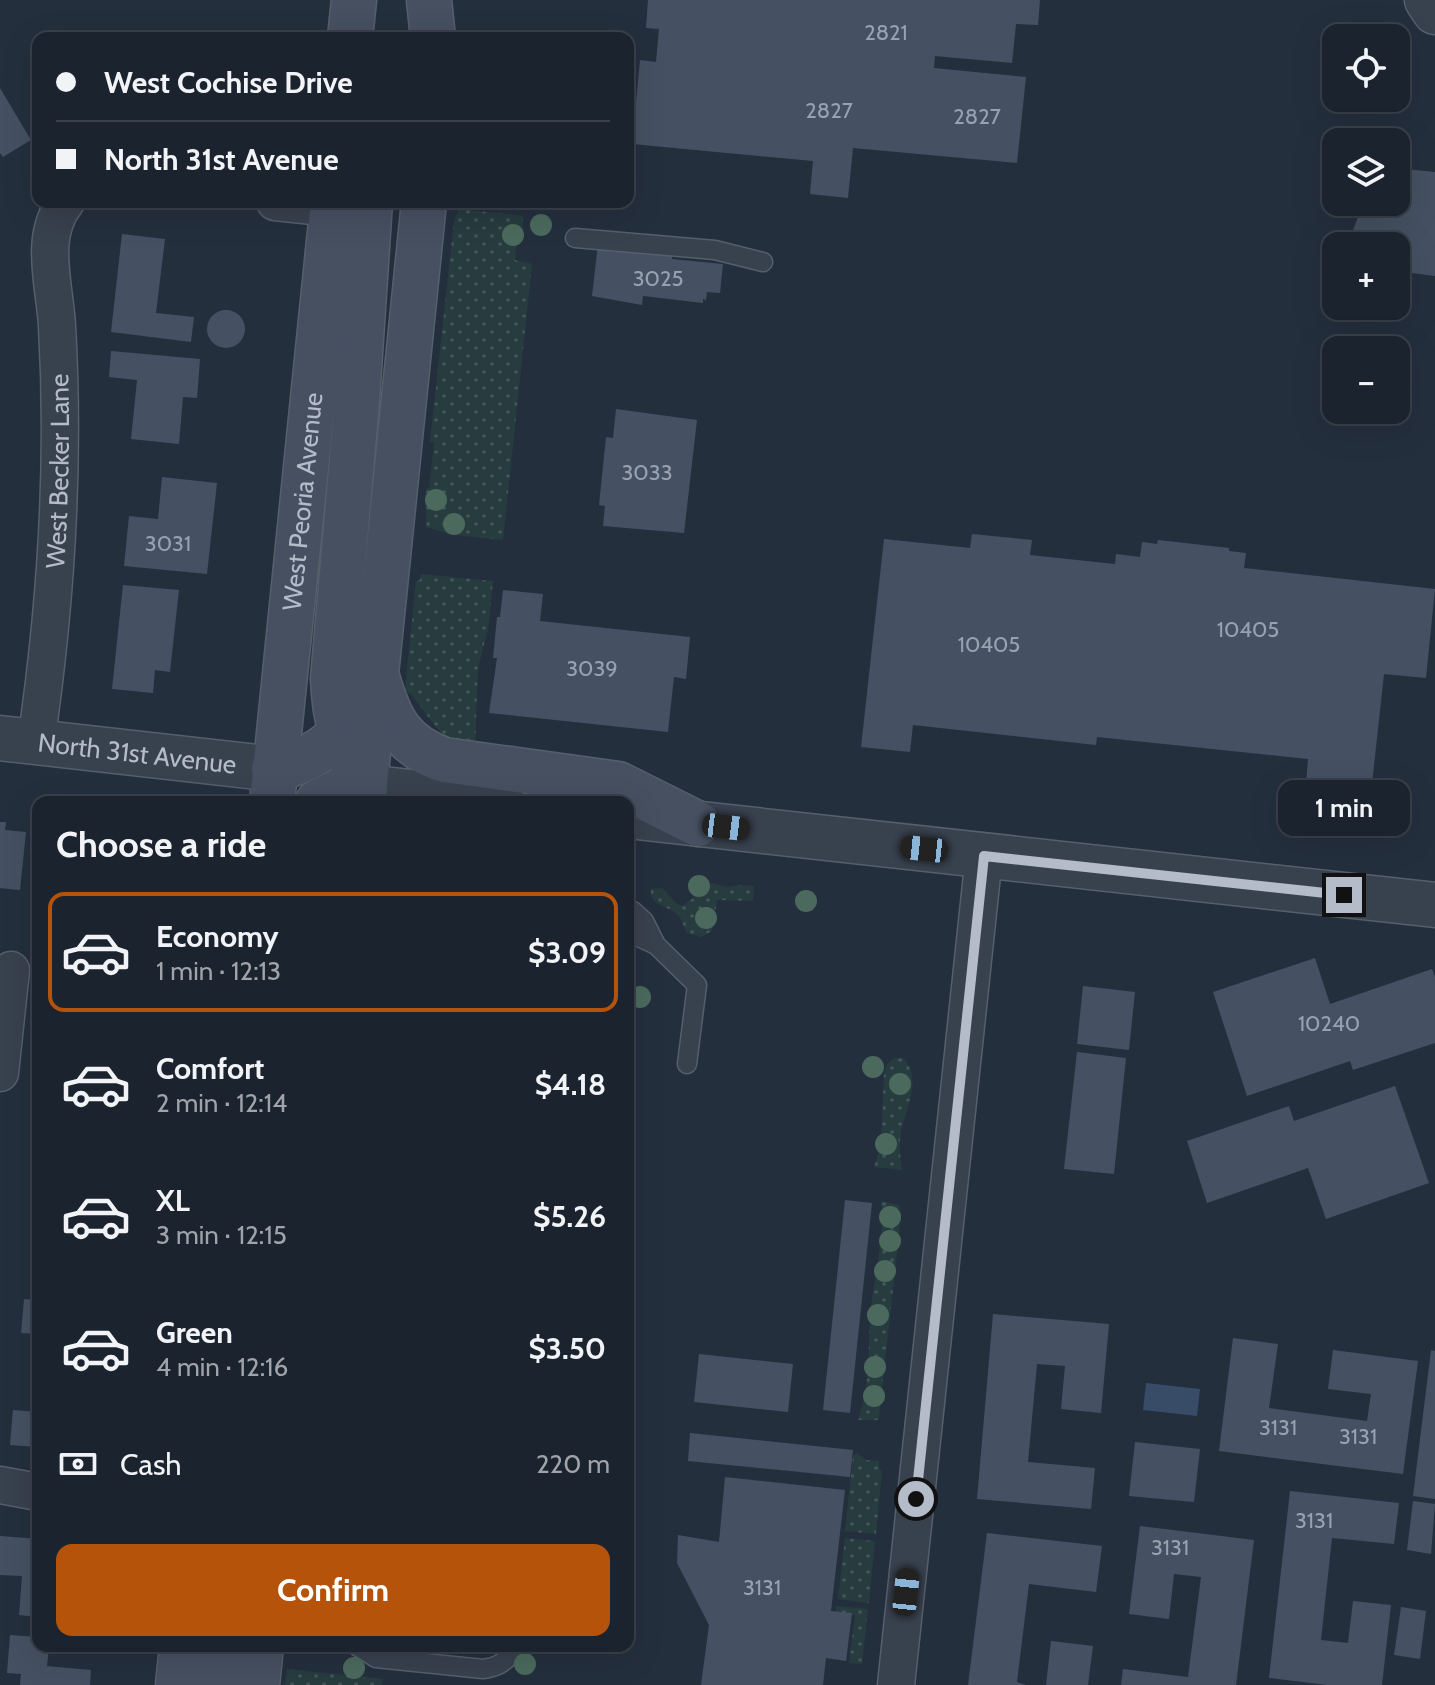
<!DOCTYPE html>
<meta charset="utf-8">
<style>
body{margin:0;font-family:Cabin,sans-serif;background:#282f3a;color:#f1f3f6;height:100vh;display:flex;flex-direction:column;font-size:30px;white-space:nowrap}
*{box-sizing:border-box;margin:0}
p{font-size:26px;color:#a0a4aa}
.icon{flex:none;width:44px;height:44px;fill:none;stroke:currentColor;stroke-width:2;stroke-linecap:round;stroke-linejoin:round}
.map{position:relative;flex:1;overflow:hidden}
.panel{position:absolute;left:32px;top:796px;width:602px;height:856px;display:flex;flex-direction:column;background:#1b232e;border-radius:16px;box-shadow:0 8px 32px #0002,0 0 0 2px #39404a}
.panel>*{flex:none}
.hud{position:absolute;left:32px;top:32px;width:602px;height:176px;border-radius:16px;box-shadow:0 8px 32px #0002,0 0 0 2px #39404a;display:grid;align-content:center;height:176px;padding:0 24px;background:#1b232e}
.buttons{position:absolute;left:1322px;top:24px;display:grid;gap:16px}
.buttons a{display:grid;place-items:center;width:88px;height:88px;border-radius:16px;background:#1b232e;box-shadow:0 8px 32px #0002,0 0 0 2px #39404a;font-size:40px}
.end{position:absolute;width:36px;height:36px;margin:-18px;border:10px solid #b4bcc9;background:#111;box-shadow:0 0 0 4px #111}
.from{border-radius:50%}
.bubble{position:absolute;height:56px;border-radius:16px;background:#1b232e;box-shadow:0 8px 32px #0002,0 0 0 2px #39404a;font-size:26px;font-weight:800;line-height:56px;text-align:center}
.car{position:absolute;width:24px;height:48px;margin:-24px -12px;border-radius:10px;box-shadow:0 0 6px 2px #0007;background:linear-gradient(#222 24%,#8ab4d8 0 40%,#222 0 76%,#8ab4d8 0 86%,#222 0)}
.hud b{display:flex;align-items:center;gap:28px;height:76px;font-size:30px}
.hud b+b{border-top:2px solid #39404a}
.hud i{width:20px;height:20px;background:#f1f3f6}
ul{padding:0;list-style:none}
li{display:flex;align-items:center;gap:24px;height:120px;margin:0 16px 12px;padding:0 8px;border:4px solid transparent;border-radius:16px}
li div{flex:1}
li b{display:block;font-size:30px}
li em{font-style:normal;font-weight:800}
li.on{border-color:#b45309}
li>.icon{width:72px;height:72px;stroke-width:1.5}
h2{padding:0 24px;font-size:36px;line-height:96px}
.pay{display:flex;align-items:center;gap:20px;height:88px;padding:0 24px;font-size:30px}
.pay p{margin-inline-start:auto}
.action{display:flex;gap:16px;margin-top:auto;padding:16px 24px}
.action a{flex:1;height:92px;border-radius:16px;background:#b45309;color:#fff;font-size:32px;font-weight:800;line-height:92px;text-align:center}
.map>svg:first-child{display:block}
.grass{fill:url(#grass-dots)}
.water{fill:#394c67}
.building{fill:#455162}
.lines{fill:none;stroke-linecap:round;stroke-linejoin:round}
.service-casing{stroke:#565f6c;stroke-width:21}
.minor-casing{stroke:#565f6c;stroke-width:39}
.tertiary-casing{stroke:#565f6c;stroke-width:47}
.secondary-casing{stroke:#565f6c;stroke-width:47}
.service{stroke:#38414e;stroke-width:18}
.minor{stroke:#38414e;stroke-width:36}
.tertiary{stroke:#38414e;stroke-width:44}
.secondary{stroke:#465061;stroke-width:44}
.tree{fill:#4b6a5d}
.route{stroke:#b4bcc9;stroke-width:10}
.labels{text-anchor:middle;stroke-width:6;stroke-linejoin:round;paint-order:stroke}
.number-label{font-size:22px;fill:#98a1af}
.street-label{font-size:26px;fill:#b4bcc9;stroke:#1d2633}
</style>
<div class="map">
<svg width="1435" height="1685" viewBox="0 0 1435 1685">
<defs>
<pattern id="grass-dots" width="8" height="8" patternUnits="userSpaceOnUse" patternTransform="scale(2)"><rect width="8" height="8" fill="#263c3f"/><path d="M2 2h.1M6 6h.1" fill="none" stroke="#435659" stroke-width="1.8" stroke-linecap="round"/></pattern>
</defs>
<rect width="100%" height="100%" fill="#242f3e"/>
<path class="grass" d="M459 209 523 216 522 240H517L515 260 532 264 503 540 454 535 426 527C427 513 424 502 426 489L429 488 434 443 430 442 454 221Z
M421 574 493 581 488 630 478 667 475 747 441 739 439 731 411 694 405 690 416 581 420 580Z
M712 883 726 887 741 885 754 886 753 901 717 900 712 931 701 937 687 933C684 928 682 919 678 915 669 905 648 906 651 889L662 888 677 904 683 906Z
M894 1058H903C923 1078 906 1108 901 1131 899 1145 900 1157 902 1170L874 1167 881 1145 884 1073 887 1064Z
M881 1201 899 1205 901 1216 879 1416 878 1420H858C870 1387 868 1354 870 1320 872 1280 886 1242 881 1201Z
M857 1453 866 1460 879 1461V1468L882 1472 876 1534 845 1531 853 1456Z
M845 1538 875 1541 869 1603 838 1599Z
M836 1606 868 1609 862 1664 849 1663 855 1615 836 1612Z
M287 1669 383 1679 382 1685H285Z"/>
<path class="water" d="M1146 1383 1200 1389 1197 1416 1143 1410Z"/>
<path class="building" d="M648 0H1040L1038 25 1016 24 1012 63 935 56 934 68 1026 77 1017 163 853 148 848 198 810 194 813 161 632 144 640 60 656 62 659 29 646 28Z
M0 88 31 140 3 157 0 153Z
M1396 168 1435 172V276L1396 271V246H1369L1370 236 1358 242 1353 236 1352 233 1363 203 1371 202 1373 205V202H1396Z
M122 234 165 239 156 313 194 317 191 342 111 332Z
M598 244 672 256V259L723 264 720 293 707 292 706 300 703 299V303L643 296 642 305 592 296Z
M207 329a19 19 0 1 1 38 0a19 19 0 1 1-38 0Z
M111 351 200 359 197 398 183 397 179 444 131 439 137 380 109 377Z
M616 409 697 420 684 533 603 526 605 506 599 505 606 437 613 438Z
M162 477 217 483 207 574 124 566 129 516 158 519Z
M972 534 1032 540 1030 555 1115 564 1116 554 1140 557 1142 542 1157 544 1158 540 1229 548V551L1246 553 1244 568 1435 589 1426 678 1384 674 1370 802 1305 795 1308 759 1097 737 1096 745 913 725 910 752 861 747 884 539 970 548Z
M123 585 179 590 170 672 155 670 153 693 112 689Z
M503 590 543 594 540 621 690 637 686 679 674 677 668 732 489 713 497 658H493L497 617H500Z
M0 822H6L5 830 26 832 20 890 0 888Z
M1315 958 1330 1004 1432 969 1435 977V1043L1353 1070 1350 1061 1247 1096 1213 992Z
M1083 986 1135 992 1129 1050 1077 1044Z
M1077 1052 1126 1058 1114 1174 1064 1169Z
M1395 1086 1429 1183 1326 1219 1308 1168 1207 1203 1187 1141 1289 1106 1294 1121Z
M845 1200 872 1203 850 1413 823 1410Z
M24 1299 38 1300V1334L21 1333Z
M993 1314 1109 1324 1101 1413 1061 1409 1065 1366 1037 1364 1028 1462 1095 1468 1091 1509 977 1499Z
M1233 1338 1278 1344 1269 1408 1367 1421 1371 1394 1328 1389 1333 1350 1418 1361 1403 1474 1219 1451Z
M1431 1350 1435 1351V1499L1413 1496Z
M699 1354 793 1364 788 1412 694 1402Z
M13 1410 38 1412V1447L10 1445Z
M690 1433 853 1450 850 1477 688 1461Z
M1135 1442 1200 1449 1194 1502 1129 1496Z
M725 1477 845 1490 831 1611 852 1613 846 1661 826 1658 823 1685H701L709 1625 677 1563 678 1535 719 1542Z
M1290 1491 1399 1503 1394 1544 1332 1538 1321 1640 1348 1643 1353 1601 1391 1605 1382 1685H1327L1269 1678Z
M1413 1501 1435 1504 1431 1554 1407 1550Z
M1140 1526 1254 1540 1236 1685H1121L1123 1669 1188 1677 1201 1577 1174 1574 1169 1619 1129 1614Z
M987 1533 1102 1546 1096 1592 1029 1584 1017 1682 1026 1685H968Z
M0 1536 38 1539V1617L19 1615 22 1576 0 1575Z
M1401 1607 1426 1611 1420 1659 1394 1655Z
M10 1635 38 1637V1646H49L47 1666 91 1670 90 1685H20L21 1674 7 1673Z
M1051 1641 1093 1646 1088 1685H1046Z"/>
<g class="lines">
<defs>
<path id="service" d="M575 238 715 250 763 262
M628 911H633L644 921 656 945 697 985 687 1064
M628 932 656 945
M357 1646 376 1658 483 1669C499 1667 508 1661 515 1646"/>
<g id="minor">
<path d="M275 202 333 208"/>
<path id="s1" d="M36 742C56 605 65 465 57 326 55 286 38 236 66 202"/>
<path d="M0 1073 11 970"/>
<path d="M0 1485 38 1492"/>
<path d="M896 1685 984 856"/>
</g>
<g id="tertiary">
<path d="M1427 0 1435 12"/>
<path id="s2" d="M0 738 274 769"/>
<path d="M365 787 502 802"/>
<path d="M628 816 1435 905"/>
</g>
<g id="secondary">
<path d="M429 0 433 38"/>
<path d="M350 38 354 0"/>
<path d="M377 677C389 719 401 745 444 760L618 784 698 824"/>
<path d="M274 769C307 763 340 741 358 713"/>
<path d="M365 787C343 747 335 724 333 679L357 400 370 202"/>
<path id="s3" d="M272 802 333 202"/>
<path d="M318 802 344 789 365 787"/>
<path d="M363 802 424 202"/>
<path d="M178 1685 182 1646"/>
<path d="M222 1685 226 1646"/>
<path d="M257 1685 261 1646"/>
</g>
</defs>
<use href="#service" class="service-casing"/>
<use href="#minor" class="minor-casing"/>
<use href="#tertiary" class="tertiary-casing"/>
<use href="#secondary" class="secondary-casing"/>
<use href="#service" class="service"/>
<use href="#minor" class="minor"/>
<use href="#tertiary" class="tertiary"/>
<use href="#secondary" class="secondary"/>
</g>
<g class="tree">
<circle cx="541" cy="225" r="11"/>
<circle cx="513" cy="235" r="11"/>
<circle cx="436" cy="500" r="11"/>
<circle cx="454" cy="524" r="11"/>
<circle cx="699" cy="886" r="11"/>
<circle cx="806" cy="901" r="11"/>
<circle cx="706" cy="918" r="11"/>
<circle cx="640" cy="997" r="11"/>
<circle cx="873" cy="1067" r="11"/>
<circle cx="900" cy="1084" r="11"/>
<circle cx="886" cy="1144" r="11"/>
<circle cx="890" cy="1217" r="11"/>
<circle cx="890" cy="1241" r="11"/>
<circle cx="885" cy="1271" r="11"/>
<circle cx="878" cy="1315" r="11"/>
<circle cx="875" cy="1367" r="11"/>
<circle cx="874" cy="1396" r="11"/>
<circle cx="525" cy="1664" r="11"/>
<circle cx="354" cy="1668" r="11"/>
</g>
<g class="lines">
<path class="route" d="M916 1499 984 856 1344 895"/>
</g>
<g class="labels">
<g class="number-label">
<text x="886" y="40">2821</text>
<text x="829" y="118">2827</text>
<text x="977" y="124">2827</text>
<text x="658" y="286">3025</text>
<text x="647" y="480">3033</text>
<text x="168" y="551">3031</text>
<text x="1248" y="637">10405</text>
<text x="989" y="652">10405</text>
<text x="592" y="676">3039</text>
<text x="1329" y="1031">10240</text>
<text x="1278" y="1435">3131</text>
<text x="1358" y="1444">3131</text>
<text x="1314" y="1528">3131</text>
<text x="1170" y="1555">3131</text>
<text x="762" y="1595">3131</text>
</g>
<g class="street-label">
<text dy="9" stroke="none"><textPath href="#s1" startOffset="272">West Becker Lane</textPath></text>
<text dy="9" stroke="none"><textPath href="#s3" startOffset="302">West Peoria Avenue</textPath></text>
<text dy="9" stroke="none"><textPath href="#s2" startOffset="138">North 31st Avenue</textPath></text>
</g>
</g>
</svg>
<div class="buttons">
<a><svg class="icon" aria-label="locate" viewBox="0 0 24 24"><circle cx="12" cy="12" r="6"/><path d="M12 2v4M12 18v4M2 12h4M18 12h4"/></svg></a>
<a><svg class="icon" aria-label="layers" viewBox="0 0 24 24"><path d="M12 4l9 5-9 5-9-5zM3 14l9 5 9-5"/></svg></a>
<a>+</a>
<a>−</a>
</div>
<i class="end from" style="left:916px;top:1499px"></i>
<i class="end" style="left:1344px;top:895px"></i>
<div class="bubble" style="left:1278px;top:780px;width:132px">1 min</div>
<i class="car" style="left:726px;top:827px;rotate:97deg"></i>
<i class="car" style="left:924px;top:849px;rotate:276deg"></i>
<i class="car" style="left:906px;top:1592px;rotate:6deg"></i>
<div class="hud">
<b><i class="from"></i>West Cochise Drive</b>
<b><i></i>North 31st Avenue</b>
</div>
<section class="panel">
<h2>Choose a ride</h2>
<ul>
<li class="on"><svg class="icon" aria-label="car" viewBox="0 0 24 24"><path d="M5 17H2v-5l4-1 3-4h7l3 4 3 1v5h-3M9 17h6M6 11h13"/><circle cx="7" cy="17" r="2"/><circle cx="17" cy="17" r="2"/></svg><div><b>Economy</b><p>1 min · 12:13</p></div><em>$3.09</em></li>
<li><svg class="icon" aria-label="car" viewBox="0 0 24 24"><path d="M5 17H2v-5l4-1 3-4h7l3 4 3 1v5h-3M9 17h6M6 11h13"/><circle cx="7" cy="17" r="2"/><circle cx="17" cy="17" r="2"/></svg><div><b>Comfort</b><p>2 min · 12:14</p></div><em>$4.18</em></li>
<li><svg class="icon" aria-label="car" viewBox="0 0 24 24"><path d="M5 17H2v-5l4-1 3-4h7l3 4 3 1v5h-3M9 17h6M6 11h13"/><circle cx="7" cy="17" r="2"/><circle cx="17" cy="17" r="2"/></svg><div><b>XL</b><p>3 min · 12:15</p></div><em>$5.26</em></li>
<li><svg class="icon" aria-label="car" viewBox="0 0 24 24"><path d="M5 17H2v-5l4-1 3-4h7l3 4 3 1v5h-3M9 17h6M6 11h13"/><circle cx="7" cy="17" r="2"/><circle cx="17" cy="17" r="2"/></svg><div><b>Green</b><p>4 min · 12:16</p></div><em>$3.50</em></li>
</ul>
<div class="pay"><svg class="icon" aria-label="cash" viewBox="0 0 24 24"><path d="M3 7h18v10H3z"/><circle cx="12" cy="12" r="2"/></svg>Cash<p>220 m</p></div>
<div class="action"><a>Confirm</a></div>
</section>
</div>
